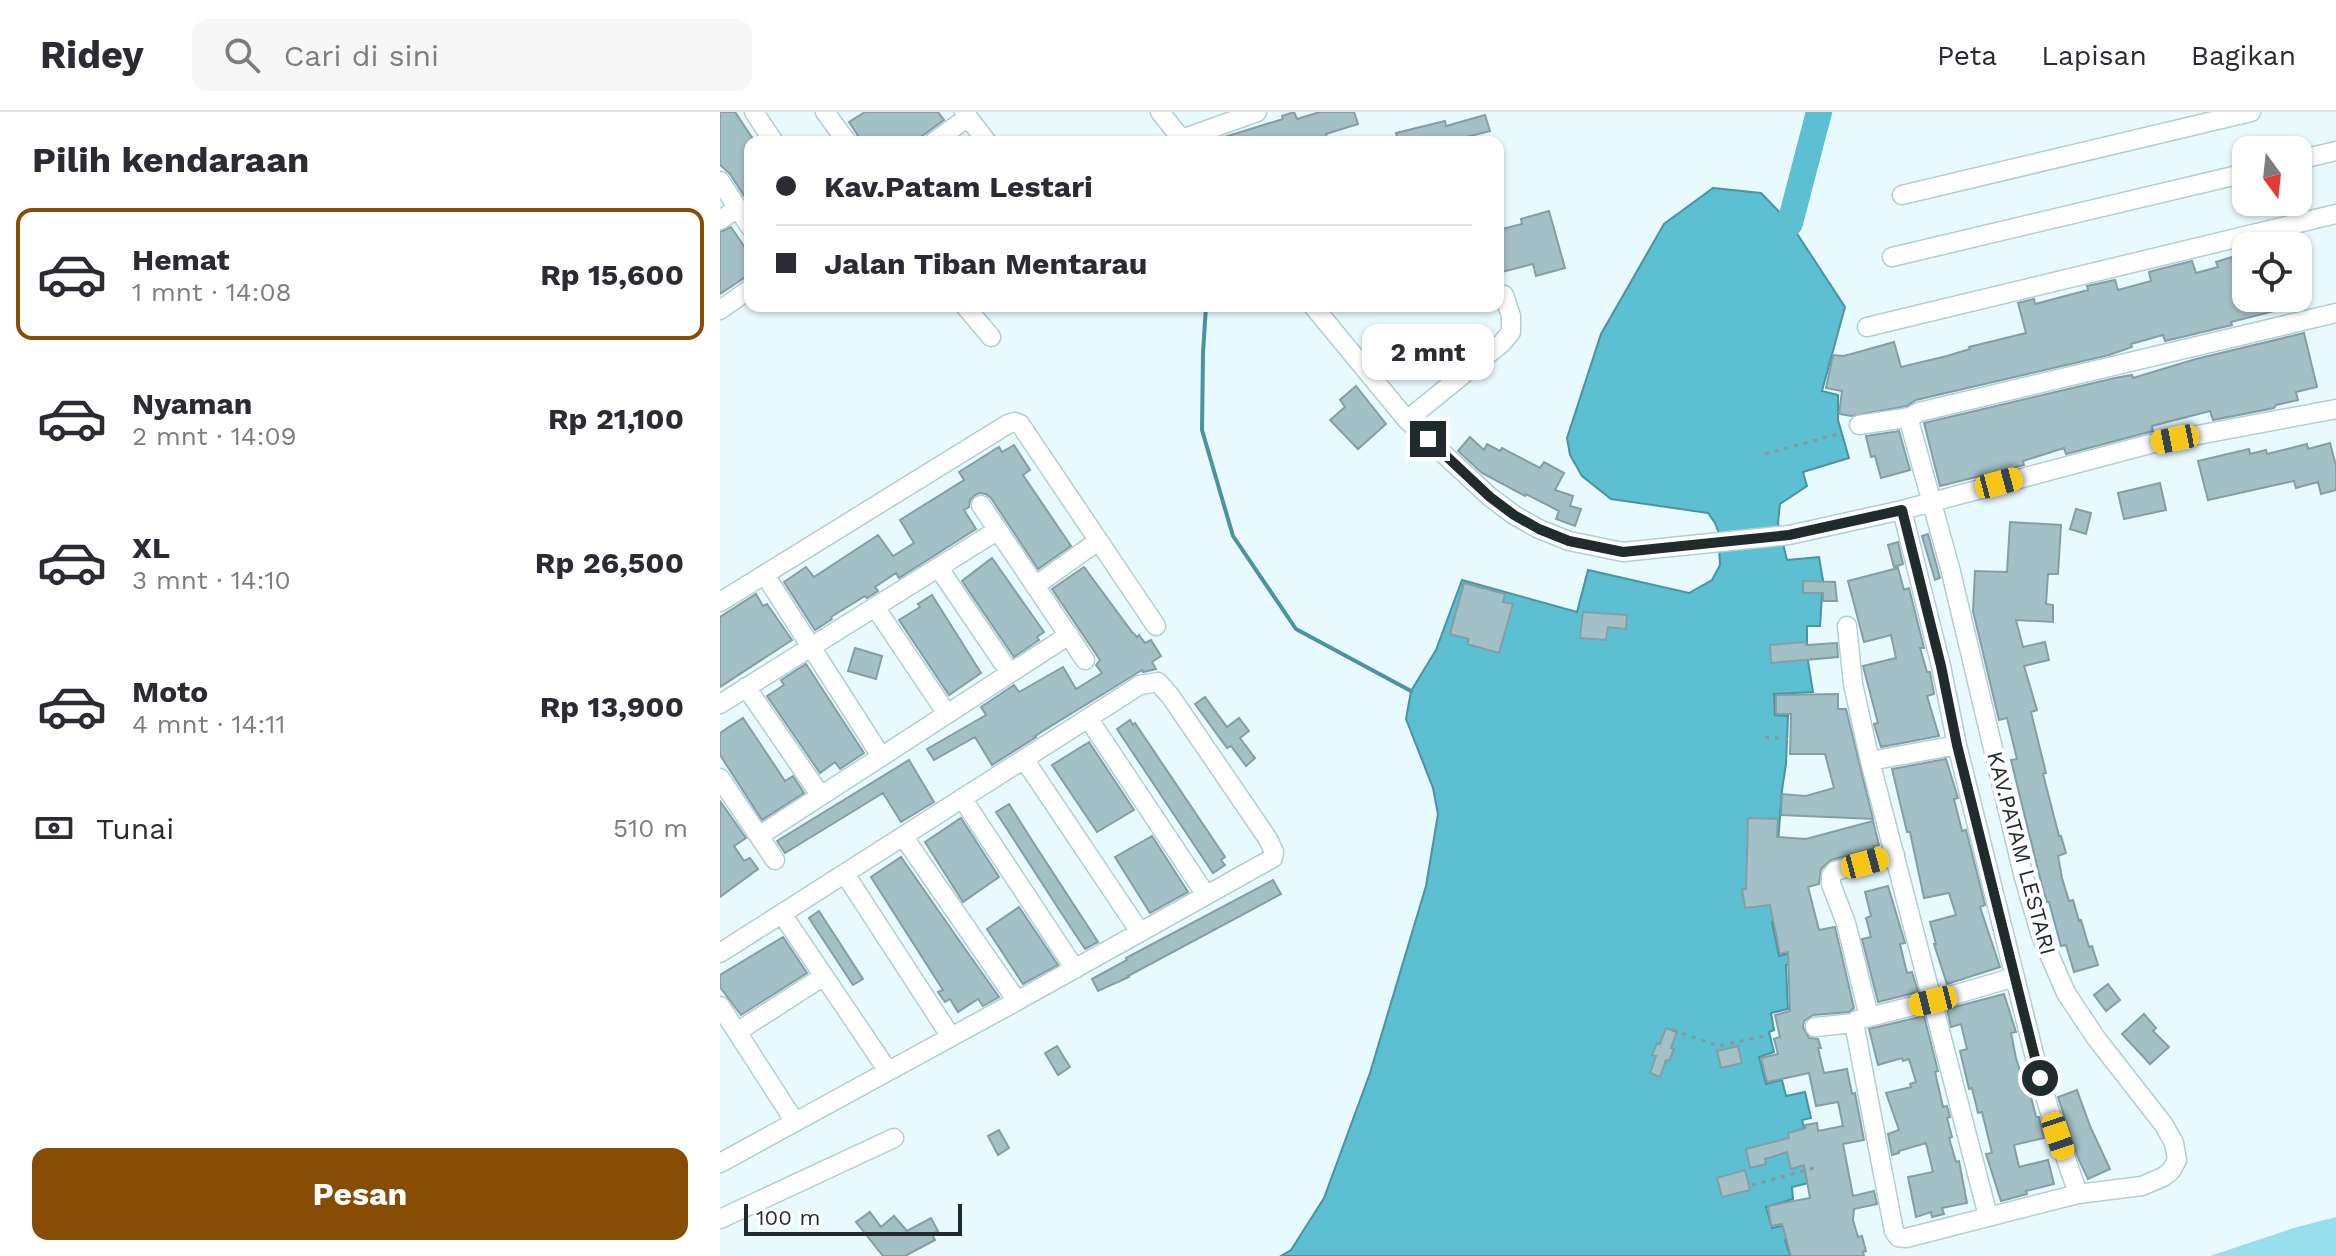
<!DOCTYPE html>
<html lang="id">
<meta charset="utf-8">
<style>
body{margin:0;font-family:"Work Sans",sans-serif;background:#f7f7f7;color:#2b2b33;height:100vh;display:flex;flex-direction:column;font-size:30px;white-space:nowrap}
*{box-sizing:border-box;margin:0}
p{font-size:26px;color:#7c7c81}
.icon{flex:none;width:44px;height:44px;fill:none;stroke:currentColor;stroke-width:2;stroke-linecap:round;stroke-linejoin:round}
.map{position:relative;flex:1;overflow:hidden}
.sheet{display:flex;flex-direction:column;background:#fff;width:720px}
.sheet>*{flex:none}
.banner{position:absolute;left:24px;top:24px;width:760px;height:176px;border-radius:16px;box-shadow:0 2px 6px #0004;display:grid;align-content:center;height:176px;padding:0 32px;background:#fff}
.needle{width:52px;rotate:165deg}
.fabs{position:absolute;left:1512px;top:24px;display:grid;gap:16px}
.fabs a{display:grid;place-items:center;width:80px;height:80px;border-radius:16px;background:#fff;box-shadow:0 2px 6px #0004;font-size:40px}
.scale{position:absolute;left:24px;bottom:20px;width:218px;box-sizing:border-box;padding-left:8px;border:4px solid #1f2b2d;border-top:0;font-size:22px;line-height:28px;white-space:nowrap;color:#1f2b2d;-webkit-text-stroke:6px #fff;paint-order:stroke}
.end{position:absolute;width:36px;height:36px;margin:-18px;border:10px solid #1f2b2d;background:#fff;box-shadow:0 0 0 4px #fff}
.from{border-radius:50%}
.bubble{position:absolute;height:56px;border-radius:16px;background:#fff;box-shadow:0 2px 6px #0004;font-size:26px;font-weight:700;line-height:56px;text-align:center}
.car{position:absolute;width:24px;height:48px;margin:-24px -12px;border-radius:10px;box-shadow:0 0 6px 2px #0007;background:linear-gradient(#f5c518 24%,#345 0 40%,#f5c518 0 76%,#345 0 86%,#f5c518 0)}
.banner b{display:flex;align-items:center;gap:28px;height:76px;font-size:30px}
.banner b+b{border-top:2px solid #e1e1e2}
.banner i{width:20px;height:20px;background:#2b2b33}
ul{padding:0;list-style:none}
li{display:flex;align-items:center;gap:24px;height:132px;margin:0 16px 12px;padding:0 16px;border:4px solid transparent;border-radius:16px}
li div{flex:1}
li b{display:block;font-size:30px}
li em{font-style:normal;font-weight:700}
li.active{border-color:#874d04}
li>.icon{width:72px;height:72px;stroke-width:1.5}
h2{padding:0 32px;font-size:36px;line-height:96px}
.pay{display:flex;align-items:center;gap:20px;height:88px;padding:0 32px;font-size:30px}
.pay p{margin-inline-start:auto}
.primary-button{display:flex;gap:16px;margin-top:auto;padding:16px 32px}
.primary-button a{flex:1;height:92px;border-radius:16px;background:#874d04;color:#fff;font-size:32px;font-weight:700;line-height:92px;text-align:center}
header{display:flex;align-items:center;gap:48px;box-sizing:border-box;height:112px;padding:0 40px;background:#fff;border-bottom:2px solid #e1e1e2}
header strong{font-size:38px}
nav{display:flex;gap:44px;margin-inline-start:auto;font-size:28px}
.search{width:560px;height:72px;background:#f7f7f7;display:flex;align-items:center;gap:20px;box-sizing:border-box;padding:0 28px;border-radius:16px;color:#7c7c81;font-size:30px}
main{display:flex;flex:1;min-height:0}
.map>svg:first-child{display:block}
.green{fill:#97deee}
.water{fill:#5cbfd2;stroke:#4a93a0;stroke-width:2}
.lines{fill:none;stroke-linecap:round;stroke-linejoin:round}
.stream{stroke:#4a93a0;stroke-width:4}
.river{stroke:#5cbfd2;stroke-width:26}
.building{fill:#a3c0c6;stroke:#839ea4;stroke-width:2}
.minor-casing{stroke:#b2ced5;stroke-width:21}
.path{stroke:#89989b;stroke-width:3;stroke-dasharray:4 6;stroke-linecap:butt}
.minor{stroke:#fff;stroke-width:18}
.route{stroke:#1f2b2d;stroke-width:10}
.labels{text-anchor:middle;stroke-width:8;stroke-linejoin:round;paint-order:stroke}
.street-label{font-size:22px;fill:#1f2b2d;stroke:#fff}
</style>
<header>
<strong>Ridey</strong>
<div class="search"><svg class="icon" aria-label="search" viewBox="0 0 24 24"><circle cx="10" cy="10" r="6"/><path d="M15 15l6 6"/></svg>Cari di sini</div>
<nav><a>Peta</a><a>Lapisan</a><a>Bagikan</a></nav>
</header>
<main>
<section class="sheet">
<h2>Pilih kendaraan</h2>
<ul>
<li class="active"><svg class="icon" aria-label="car" viewBox="0 0 24 24"><path d="M5 17H2v-5l4-1 3-4h7l3 4 3 1v5h-3M9 17h6M6 11h13"/><circle cx="7" cy="17" r="2"/><circle cx="17" cy="17" r="2"/></svg><div><b>Hemat</b><p>1 mnt · 14:08</p></div><em>Rp 15,600</em></li>
<li><svg class="icon" aria-label="car" viewBox="0 0 24 24"><path d="M5 17H2v-5l4-1 3-4h7l3 4 3 1v5h-3M9 17h6M6 11h13"/><circle cx="7" cy="17" r="2"/><circle cx="17" cy="17" r="2"/></svg><div><b>Nyaman</b><p>2 mnt · 14:09</p></div><em>Rp 21,100</em></li>
<li><svg class="icon" aria-label="car" viewBox="0 0 24 24"><path d="M5 17H2v-5l4-1 3-4h7l3 4 3 1v5h-3M9 17h6M6 11h13"/><circle cx="7" cy="17" r="2"/><circle cx="17" cy="17" r="2"/></svg><div><b>XL</b><p>3 mnt · 14:10</p></div><em>Rp 26,500</em></li>
<li><svg class="icon" aria-label="car" viewBox="0 0 24 24"><path d="M5 17H2v-5l4-1 3-4h7l3 4 3 1v5h-3M9 17h6M6 11h13"/><circle cx="7" cy="17" r="2"/><circle cx="17" cy="17" r="2"/></svg><div><b>Moto</b><p>4 mnt · 14:11</p></div><em>Rp 13,900</em></li>
</ul>
<div class="pay"><svg class="icon" aria-label="cash" viewBox="0 0 24 24"><path d="M3 7h18v10H3z"/><circle cx="12" cy="12" r="2"/></svg>Tunai<p>510 m</p></div>
<div class="primary-button"><a>Pesan</a></div>
</section>
<div class="map">
<svg width="1616" height="1144" viewBox="0 0 1616 1144">
<rect width="100%" height="100%" fill="#e9fafe"/>
<path class="green" d="M1616 1105V1144H1490L1577 1115Z"/>
<path class="water" d="M993 76 1041 81 1070 111 1125 195 1102 279 1118 283V308L1129 346 1083 360 1087 374 1060 392 1058 411 1067 448 1099 445 1103 468 1100 514H1087V543L1093 580 1054 582 1055 603 1068 604 1066 652 1062 678 1057 744 1063 805 1052 810 1059 844 1097 834 1099 844 1066 853 1068 897 1051 901 1054 918 1049 920 1054 940 1039 945 1046 972 1062 968 1066 984 1085 980 1091 1006 1082 1008 1097 1069 1072 1075 1073 1087 1046 1095 1052 1116 1071 1112 1075 1124 1065 1128 1070 1144H561L571 1138 604 1086 650 961 706 774 718 702 713 676 686 607 691 579 716 538 742 468 857 500 868 458 969 481 992 468 1000 453 998 419 995 411 988 401 891 387 862 364 850 343 847 326 881 222 944 112Z"/>
<g class="lines">
<path class="stream" d="M486 194 483 241 482 318 513 424 576 517 691 579"/>
<path class="river" d="M1070 111 1099 0"/>
</g>
<path class="building" d="M0 0H15L35 30H30V93L10 62 0 53Z
M145 0H218L224 8 194 30H142L129 10Z
M574 0 577 7 600 0H634L638 12 606 22 608 30H499L498 27 563 7 562 4Z
M765 3 770 19 727 30H679L676 21 725 9 726 14Z
M829 99 845 156 816 164 813 152 778 161V118L802 112 801 107Z
M11 115 30 143V162L0 182V120Z
M1512 145 1516 160 1526 157V186H1590V190L1511 210 1512 213 1445 229 1443 223 1411 232 1412 235 1389 243 1196 288 1187 294 1132 304 1119 302 1122 279 1106 276 1113 243 1124 244 1174 230 1181 255 1227 244 1250 237 1249 235 1306 221 1298 191 1314 187 1315 192 1368 178 1367 174 1395 168 1398 178 1431 169 1429 160 1436 158 1472 149 1476 161 1498 155 1496 150Z
M1584 221 1597 275 1576 280 1578 288 1556 293 1554 296 1493 308 1490 299 1432 314 1433 319 1346 342 1344 336 1303 349 1304 353 1220 374 1204 311 1395 266 1412 263 1413 266 1476 247Z
M636 274 666 312 638 337 610 308 625 295 620 288Z
M1179 319 1190 358 1161 366 1155 344 1151 345 1146 324Z
M750 325 764 338 767 332 780 339 782 336 820 356 824 350 844 361 835 378 853 384 850 394 861 397 855 414 836 407 839 399 806 382 805 384 762 361 738 339Z
M1610 331 1616 354V378L1601 382 1598 370 1576 376 1574 369 1488 388 1478 349 1529 337 1530 342 1546 338 1547 342 1587 332 1588 337Z
M294 333 310 358 303 363 351 434 318 457 271 386 266 382 259 381 254 384 250 388 249 395 244 398 256 417 179 466 176 461 155 475 158 479 147 486 145 484 111 505 112 507 95 518 64 470 86 455 94 465 158 423 173 444 194 431 180 408 244 368 239 360 279 335 282 340Z
M1440 371 1446 398 1404 407 1398 381Z
M1356 397 1371 401 1366 422 1350 417Z
M1290 410 1341 413 1338 462H1328L1326 492 1333 493V510L1296 508 1303 535 1325 530 1329 548 1304 554 1317 598 1311 600 1326 661 1323 662 1339 724H1341L1346 741 1338 744 1342 766 1349 789 1353 788 1359 809 1361 808 1369 835 1372 834 1378 853 1354 860 1346 833 1341 834 1329 790H1327L1322 774 1291 648 1297 647 1287 606 1279 608 1253 499 1255 459 1287 460Z
M1208 422 1220 466 1215 468 1202 424Z
M1178 430 1183 452 1174 455 1168 433Z
M272 446 324 520 317 525 319 528 294 545 242 469Z
M364 455 412 520 417 525 419 523 425 531 431 528 441 544 432 550 436 557 423 560 422 558 414 563 315 624 316 625 272 653 255 625 214 648 207 637 266 603 261 595 294 573 299 580 343 555 356 577 382 561 376 553 380 548 332 477Z
M1178 456 1184 478 1189 476 1204 536H1200L1207 560H1210L1214 582 1207 584 1219 624 1161 635 1154 612 1158 611 1143 554 1176 546 1171 523 1144 530 1128 469Z
M1083 469 1115 470 1117 489H1103V481H1083Z
M744 471 785 482 783 490 793 492 779 541 747 532 749 527 730 522Z
M36 482 43 494 47 492 72 528 0 575V505Z
M212 483 261 561 229 583 179 508 200 495 198 492Z
M863 500 907 503 906 517 888 515 886 528 860 526Z
M1086 530V533L1117 531 1118 545 1051 551 1050 533Z
M135 536 162 544 156 567 128 559Z
M86 552 144 641 120 657 115 650 100 661 47 584 64 573 61 568Z
M1118 582V597H1126L1153 707 1061 703 1062 682 1086 684 1114 676 1105 642H1070L1071 602H1056V583Z
M485 585 507 615 519 606 529 619 520 626 535 646 526 654 511 634 507 636 475 592Z
M23 606 65 669 73 664 84 681 42 708 0 643V621Z
M410 608 413 613 415 611 505 745 501 748 505 753 493 761 397 617Z
M369 630 414 698 377 720 332 653Z
M1226 647 1238 686 1234 687 1242 719 1246 718 1265 793 1260 795 1280 855 1227 872 1214 832H1216L1210 810 1236 803 1229 781 1204 786 1190 720H1187L1172 657Z
M189 648 214 690 181 710 163 681 65 741 57 729Z
M0 689 26 726 14 734 24 749 30 746 38 757 0 785Z
M289 692 313 730 378 830 365 837 340 799 276 700Z
M241 706 279 765 243 790 205 730Z
M1028 706 1058 707 1057 725 1086 727 1153 709 1159 733 1153 734 1154 736 1111 748 1101 757 1099 772 1088 775 1099 818 1115 815 1134 896 1129 900 1093 903 1084 909 1083 915 1089 926 1098 927 1101 936H1098L1104 961 1127 957 1132 982 1135 981 1144 1028 1123 1032 1133 1084 1154 1079 1157 1092 1134 1097 1133 1108 1138 1125 1142 1124 1146 1139 1143 1140 1144 1144H1071L1062 1112 1051 1114 1048 1094 1090 1086 1084 1053 1071 1057 1067 1040 1045 1047 1046 1052 1030 1056 1026 1037 1069 1026 1068 1021 1086 1016 1085 1013 1097 1011 1098 1019 1123 1014 1118 990 1096 994 1089 961 1047 970 1041 946 1058 942 1054 927 1060 925 1055 903 1070 899 1068 840 1060 842 1050 793 1025 796 1022 777H1026Z
M432 724 468 780 430 801 395 745Z
M181 745 243 834 279 885 263 894 258 887 238 900 230 887 225 890 218 880 223 878 151 765Z
M553 768 561 782 408 864 409 865 378 879 372 867 407 848 406 846Z
M1168 774 1185 831 1180 832 1187 861 1192 860 1198 880 1158 890 1142 827 1151 825 1146 806 1151 804 1145 780Z
M299 795 338 853 303 872 267 817Z
M99 799 143 867 133 873 89 806Z
M63 825 87 861 21 903 0 875V863Z
M1388 872 1400 888 1386 899 1374 883Z
M1284 882 1296 920 1291 921 1296 946 1302 965 1306 964 1316 1005H1319L1324 1026 1294 1033 1299 1055 1328 1048 1334 1072 1306 1079 1307 1082 1281 1089 1266 1042 1272 1041 1262 1000 1258 1001 1252 976 1249 977 1240 939 1247 937 1241 912 1231 915 1227 897Z
M1424 902 1436 916 1433 919 1449 935 1430 952 1402 922Z
M1204 904 1218 959 1215 960 1223 995 1227 994 1230 1005 1227 1006 1232 1025 1229 1026 1236 1050 1239 1049 1247 1091 1222 1096 1224 1102 1212 1105 1211 1100 1196 1105 1188 1065 1213 1060 1206 1031 1179 1039V1041L1172 1043 1168 1022 1179 1018 1166 981 1191 975 1190 972 1196 970 1189 947 1183 949 1182 946 1158 953 1149 917Z
M946 916 957 920 951 936 954 937 949 949 946 948 940 965 930 961 936 944 932 943 937 931 940 932Z
M337 934 350 955 338 963 325 941Z
M1018 934 1022 951 1001 956 997 939Z
M1357 978 1370 1014 1390 1057 1368 1067 1358 1046 1338 985Z
M279 1018 289 1036 278 1043 268 1024Z
M1025 1058 1030 1078 1002 1085 997 1066Z
M150 1100 161 1115 174 1104 187 1119 211 1106 218 1119 212 1122 215 1128 185 1144H163L136 1110Z"/>
<g class="lines">
<defs>
<path id="minor" d="M34 0 54 30
M105 0 127 30
M244 0 267 30
M440 0 464 30
M462 27 537 0
M214 30 248 5
M1578 48 1616 39
M0 69 30 115
M1182 83 1531 0
M0 108 18 96
M1172 145 1526 61
M245 194 271 225
M593 194 687 308 770 385 794 403 819 417 849 429 903 440 1069 423 1182 398 1430 332 1616 297
M0 198 30 177
M1147 215 1616 102
M687 308 782 231 791 220V204L784 183
M1139 313 1191 305
M261 393 365 548
M1182 398 1221 554 1237 633 1313 938 1328 994 1358 1082
M218 455 290 561
M45 463 161 644
M315 474 378 429
M0 490 288 312 295 310 300 312 436 514
M155 495 227 602
M1127 514 1133 572 1150 649 1268 1104
M26 575 101 684
M0 592 278 418
M368 606 486 783
M304 647 420 820
M1150 649 1237 633
M0 666 55 748
M242 686 355 857
M39 724 349 523
M183 724 297 889
M125 762 231 925
M62 802 168 959
M0 841 420 573 438 570 451 585 548 727 554 740 553 746 297 889 0 1051
M1295 865 1213 889 1137 908 1134 911 1174 1119 1178 1125 1186 1126 1358 1082 1422 1074 1443 1065 1451 1059 1457 1048 1454 1031 1444 1013 1376 926 1346 881 1320 821 1303 762 1230 456 1190 312 1191 305 1199 300 1616 201
M0 894 17 920 104 864
M1149 905 1126 811 1111 772V764L1115 759 1175 743
M1095 915 1134 911
M17 920 75 1010
M0 1107 174 1026"/>
</defs>
<use href="#minor" class="minor-casing"/>
<path class="path" d="M1045 342 1122 321
M1045 625 1068 627
M953 918 999 934 1049 923
M1032 1073 1094 1056"/>
<use href="#minor" class="minor"/>
</g>
<g class="lines">
<path class="route" d="M708 327 770 385 794 403 819 417 849 429 903 440 1069 423 1182 398 1221 554 1237 633 1320 966"/>
</g>
<g class="labels">
<g class="street-label">
<text transform="translate(1302 741) rotate(75)" y="8">KAV.PATAM LESTARI</text>
</g>
</g>
</svg>
<div class="fabs">
<a><svg class="needle" viewBox="-14 -14 28 28"><path d="M0-13l5 13h-10z" fill="#e53935"/><path d="M0 13l5-13h-10z" fill="#7c7c81"/></svg></a>
<a><svg class="icon" aria-label="locate" viewBox="0 0 24 24"><circle cx="12" cy="12" r="6"/><path d="M12 2v4M12 18v4M2 12h4M18 12h4"/></svg></a>
</div>
<div class="scale">100 m</div>
<i class="end from" style="left:1320px;top:966px"></i>
<i class="end" style="left:708px;top:327px"></i>
<div class="bubble" style="left:642px;top:212px;width:132px">2 mnt</div>
<i class="car" style="left:1455px;top:327px;rotate:259deg"></i>
<i class="car" style="left:1279px;top:371px;rotate:75deg"></i>
<i class="car" style="left:1145px;top:751px;rotate:75deg"></i>
<i class="car" style="left:1213px;top:889px;rotate:256deg"></i>
<i class="car" style="left:1338px;top:1024px;rotate:161deg"></i>
<div class="banner">
<b><i class="from"></i>Kav.Patam Lestari</b>
<b><i></i>Jalan Tiban Mentarau</b>
</div>
</div>
</main>
